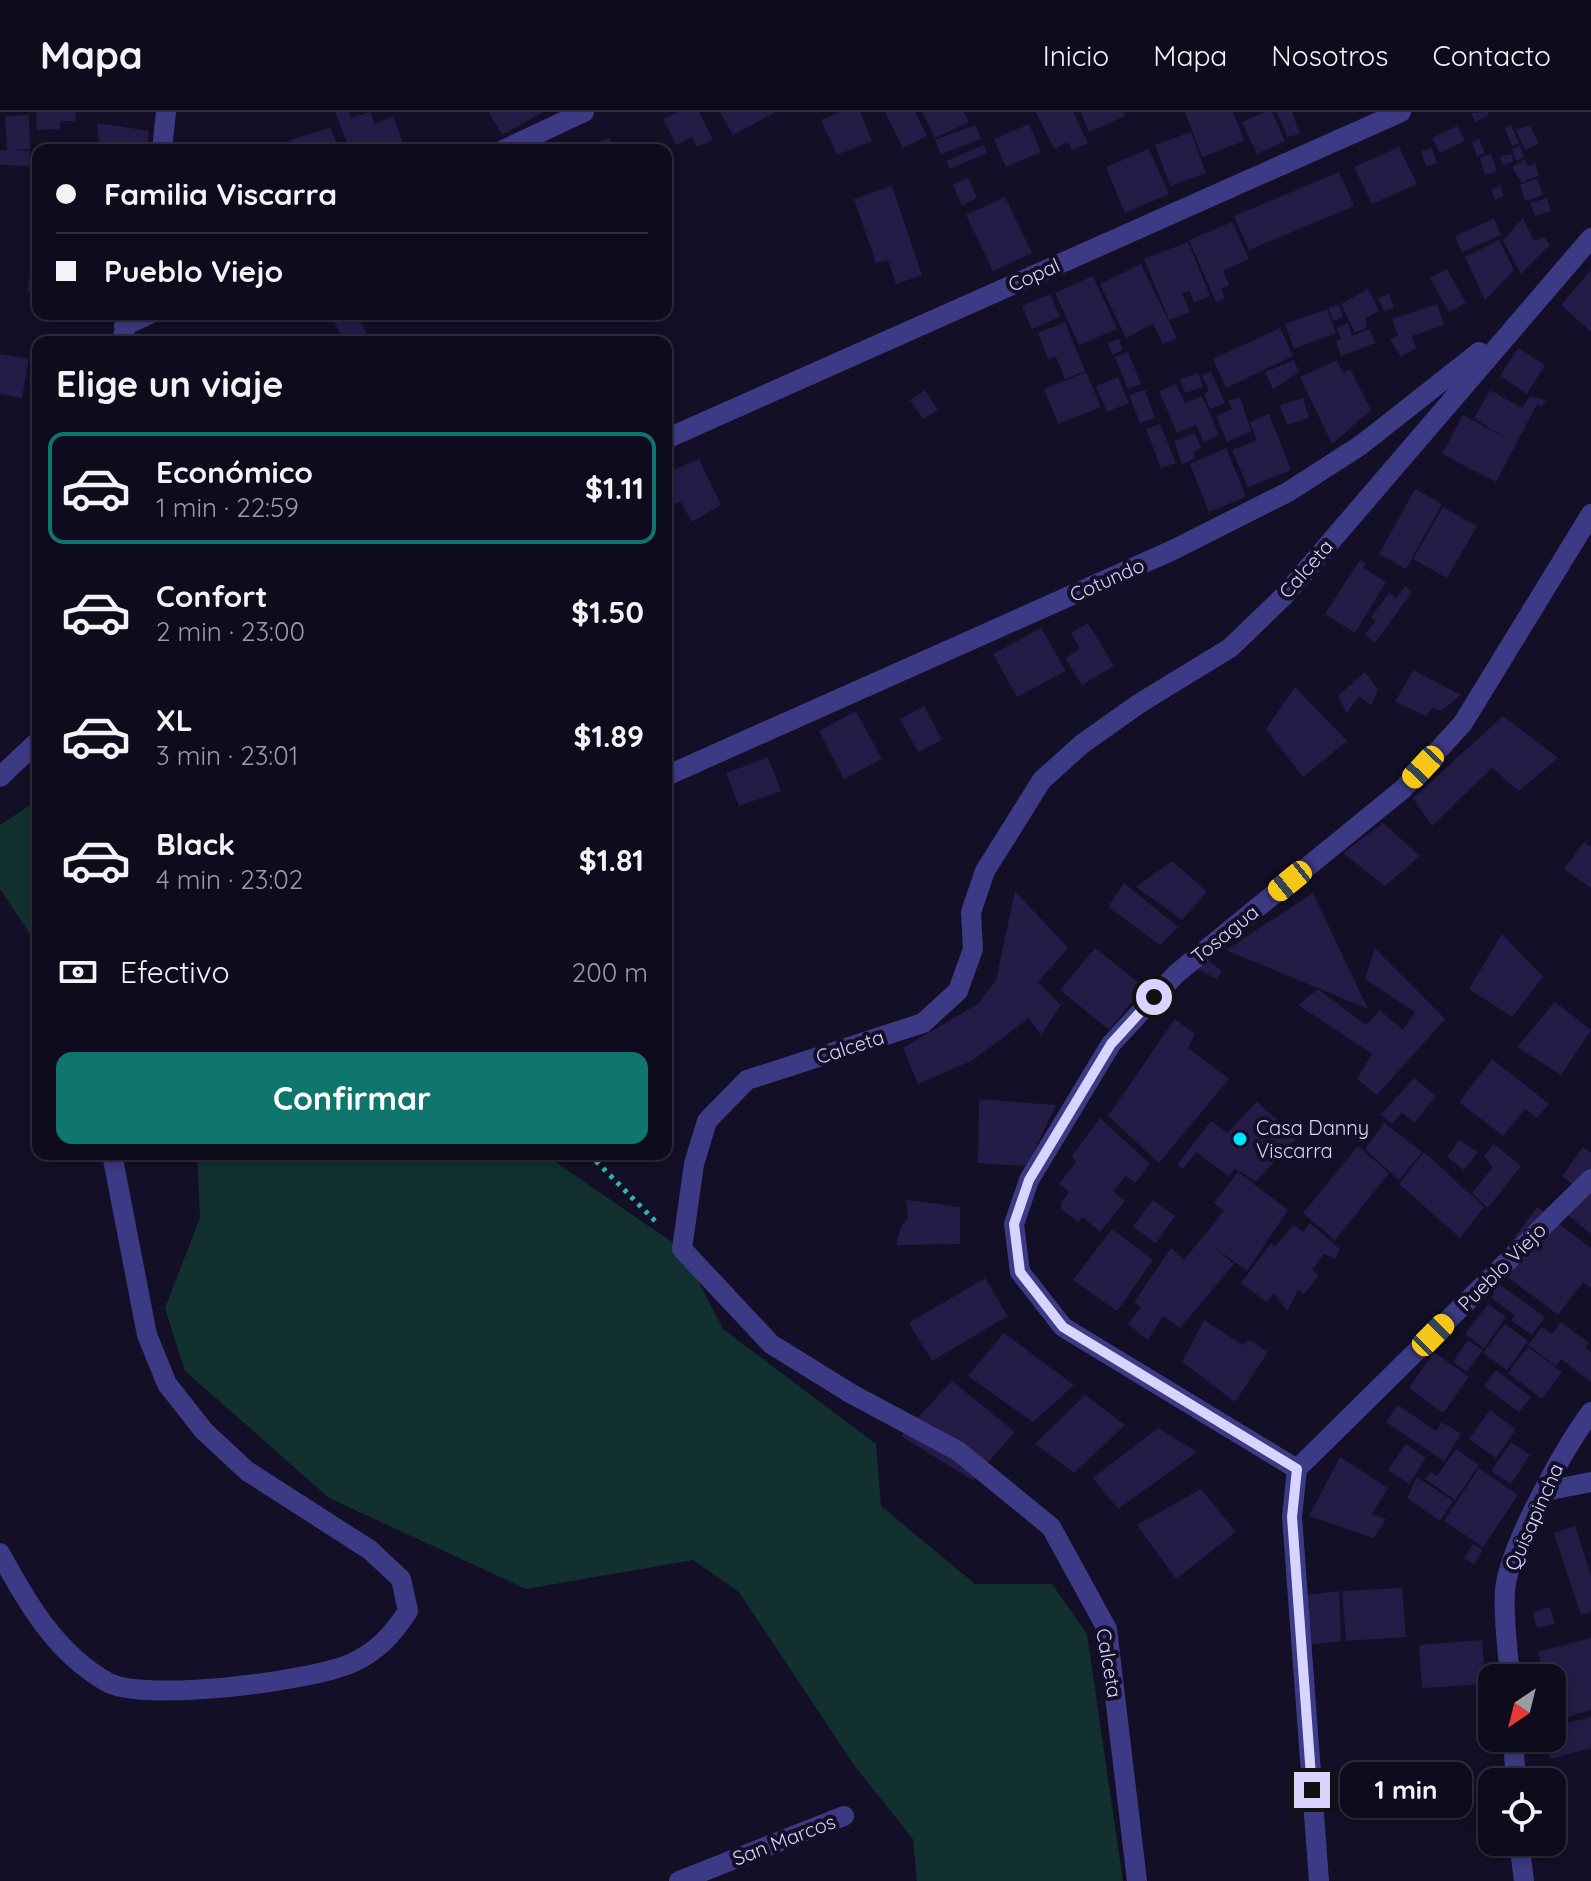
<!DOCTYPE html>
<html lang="es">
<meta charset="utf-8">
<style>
body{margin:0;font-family:Quicksand,sans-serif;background:#171425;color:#f1f3f6;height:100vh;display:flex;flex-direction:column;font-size:30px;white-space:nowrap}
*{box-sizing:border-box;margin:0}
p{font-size:26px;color:#9b9ba3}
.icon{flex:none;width:44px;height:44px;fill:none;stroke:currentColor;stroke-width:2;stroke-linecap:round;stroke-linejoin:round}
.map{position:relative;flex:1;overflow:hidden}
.details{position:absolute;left:32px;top:224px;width:640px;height:824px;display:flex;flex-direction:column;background:#0e0b1c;border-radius:16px;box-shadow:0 4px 12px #0003,0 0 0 2px #2e2b3b}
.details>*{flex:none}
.guide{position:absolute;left:32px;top:32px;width:640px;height:176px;border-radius:16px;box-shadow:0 4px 12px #0003,0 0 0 2px #2e2b3b;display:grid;align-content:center;height:176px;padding:0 24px;background:#0e0b1c}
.needle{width:52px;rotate:215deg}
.controls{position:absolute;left:1478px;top:1552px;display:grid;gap:16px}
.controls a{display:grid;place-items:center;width:88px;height:88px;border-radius:16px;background:#0e0b1c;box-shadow:0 4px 12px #0003,0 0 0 2px #2e2b3b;font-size:40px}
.end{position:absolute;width:36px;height:36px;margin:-18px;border:10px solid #d9d4ff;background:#111;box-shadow:0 0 0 4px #111}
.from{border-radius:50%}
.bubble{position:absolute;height:56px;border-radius:16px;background:#0e0b1c;box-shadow:0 4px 12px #0003,0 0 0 2px #2e2b3b;font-size:26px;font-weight:700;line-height:56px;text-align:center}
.car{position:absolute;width:24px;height:48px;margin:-24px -12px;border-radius:10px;box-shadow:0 0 6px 2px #0007;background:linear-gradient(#f5c518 24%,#345 0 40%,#f5c518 0 76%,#345 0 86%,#f5c518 0)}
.guide b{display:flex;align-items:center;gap:28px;height:76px;font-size:30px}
.guide b+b{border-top:2px solid #2e2b3b}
.guide i{width:20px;height:20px;background:#f1f3f6}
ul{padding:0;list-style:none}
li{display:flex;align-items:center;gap:24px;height:112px;margin:0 16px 12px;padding:0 8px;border:4px solid transparent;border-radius:16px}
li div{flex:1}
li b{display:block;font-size:30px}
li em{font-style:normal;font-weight:700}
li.selected{border-color:#0f766e}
li>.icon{width:72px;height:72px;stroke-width:1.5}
h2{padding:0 24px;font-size:36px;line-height:96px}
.pay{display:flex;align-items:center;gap:20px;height:88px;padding:0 24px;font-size:30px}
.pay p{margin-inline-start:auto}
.action{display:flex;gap:16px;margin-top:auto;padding:16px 24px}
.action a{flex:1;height:92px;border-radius:16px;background:#0f766e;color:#fff;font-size:32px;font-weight:700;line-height:92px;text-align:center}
header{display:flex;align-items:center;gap:48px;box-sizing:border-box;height:112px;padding:0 40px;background:#0e0b1c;border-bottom:2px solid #2e2b3b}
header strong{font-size:38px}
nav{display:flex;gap:44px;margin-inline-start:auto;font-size:28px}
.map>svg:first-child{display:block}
.green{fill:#12302f}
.building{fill:#241b47}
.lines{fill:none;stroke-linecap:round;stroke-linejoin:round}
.path{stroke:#2fb8b0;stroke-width:5;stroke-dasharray:4 6;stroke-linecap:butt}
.minor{stroke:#3d3a85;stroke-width:20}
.route{stroke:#d9d4ff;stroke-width:10}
.poi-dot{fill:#00e5ff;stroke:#130f26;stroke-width:3}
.labels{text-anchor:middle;stroke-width:8;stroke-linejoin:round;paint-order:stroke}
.street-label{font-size:20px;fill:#d9d4ff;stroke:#130f26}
.poi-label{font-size:20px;fill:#d9d4ff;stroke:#130f26;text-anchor:start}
</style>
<header>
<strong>Mapa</strong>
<nav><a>Inicio</a><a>Mapa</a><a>Nosotros</a><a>Contacto</a></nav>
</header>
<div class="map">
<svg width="1591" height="1769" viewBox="0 0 1591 1769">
<rect width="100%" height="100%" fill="#130f26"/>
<path class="green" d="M38 688V834L0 777V713Z
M197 1042H544L682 1137 723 1217 876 1332 881 1394 975 1472H1052L1087 1522 1123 1769H917L913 1727 854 1653 739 1480 693 1448 526 1477 329 1386 185 1259 165 1196 200 1106Z"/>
<path class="building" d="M36 0H75L76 9H60V17L37 18Z
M335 0H349L351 6 370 0 375 12 393 4 405 36 350 38Z
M489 0H543L502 23Z
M678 0H699L713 28 697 35 692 25 676 33 663 7Z
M720 0H776L733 23Z
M840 0H860L872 29 837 43 821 8Z
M885 0H915L927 24 903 36Z
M922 0H964L969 10 935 26Z
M1036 0H1073L1088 31 1072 38 1068 30 1054 37Z
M1081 0H1123L1125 4 1089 20Z
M1185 0H1233L1244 29 1202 45Z
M1265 0H1272L1285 29 1257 42 1242 10Z
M1277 0H1292L1300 22 1287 25Z
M1488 0 1489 3 1475 10 1471 1Z
M29 3 30 37 12 38 30 39V54L0 53V38H7L5 4Z
M97 11 149 19 146 38H100Z
M1029 12 1041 40 1006 55 994 27Z
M976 13 981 27 941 42 935 28Z
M1511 13 1519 31 1512 34 1505 16Z
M1530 13 1539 32 1525 38 1516 18Z
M1457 14 1465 29 1440 41 1432 26Z
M330 16 340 38H294L289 28Z
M1191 20 1206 61 1170 74 1155 33Z
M609 26 617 38H578Z
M1479 27 1485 41 1477 44 1472 30Z
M984 33 987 41 950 57 946 49Z
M1520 33 1524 46 1516 49 1512 37Z
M1399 35 1417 72 1372 92 1354 55Z
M1432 36 1437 51 1426 55 1421 39Z
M1149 37 1169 82 1125 101 1106 55Z
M1491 42 1497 59 1485 63 1480 46Z
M1512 42 1513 50 1502 53 1500 44Z
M1525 47 1528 54 1535 51 1539 63 1522 71 1512 55Z
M1339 60 1354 94 1249 138 1234 104Z
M968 66 977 86 962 93 953 73Z
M1537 67 1543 83 1525 89 1520 73Z
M892 74 922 163 896 172 888 148 876 151 854 87Z
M1500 74 1504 84 1495 88 1491 78Z
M1005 85 1032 141 993 159 966 103Z
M1547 86 1551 99 1535 104 1530 91Z
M1523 106 1534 129 1544 125 1550 133 1521 162 1503 129Z
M1494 107 1501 123 1462 140 1455 124Z
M1232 110 1249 147 1223 159 1229 173 1221 177 1225 186 1216 190 1189 128Z
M36 124H38V181L27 179Z
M1499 128 1514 158 1485 188 1465 145Z
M1188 130 1210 184 1194 191 1190 179 1182 181 1190 200 1169 208 1144 147Z
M1141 152 1177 226 1163 232 1153 212 1126 226 1100 172Z
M1447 157 1466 191 1449 200 1430 166Z
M1591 158V220L1561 193Z
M1093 164 1117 217 1079 233 1055 181Z
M1368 177 1379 199 1365 206 1367 215 1355 221 1341 192Z
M1050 182 1060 205 1032 217 1022 194Z
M1389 182 1394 196 1384 199 1378 186Z
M1437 192 1444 213 1412 224 1416 236 1401 245 1390 228 1398 223 1392 207Z
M1339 193 1343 205 1333 209 1328 196Z
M1327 197 1336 221 1294 237 1285 212Z
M330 202H356L370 228 345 230Z
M1065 210 1085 259 1065 267 1056 245 1048 247 1038 221Z
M1348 211 1352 224 1370 217 1375 231 1341 244 1336 229 1341 227 1337 216Z
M1280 216 1293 244 1226 276 1213 247Z
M1119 227 1123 238 1112 243 1108 231Z
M1518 236 1545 253 1527 282 1500 264Z
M1128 240 1141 272 1128 277 1115 245Z
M0 242 29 247 22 286 0 282Z
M1294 248 1299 260 1273 277 1265 260Z
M1337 248 1343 261 1350 257 1371 298 1332 332 1300 265Z
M1086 260 1101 295 1058 312 1044 277Z
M1211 260 1225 291 1210 297 1204 282 1209 279 1202 263Z
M1198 261 1203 275 1185 281 1180 267Z
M1118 265 1129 291 1107 300 1096 274Z
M1176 272 1185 291 1202 284 1219 323 1204 330 1196 313 1177 321 1159 279Z
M925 278 938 298 923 307 910 288Z
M1145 278 1155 306 1140 311 1129 283Z
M1490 278 1522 296 1530 284 1546 288 1542 295 1537 292 1496 370 1442 342 1463 303 1504 325 1474 306Z
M1240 285 1251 319 1227 330 1216 304 1232 297 1228 289Z
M1303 286 1309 306 1287 313 1280 293Z
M1269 302 1291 358 1248 375 1232 338 1257 328 1250 310Z
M1160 312 1176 351 1161 356 1146 317Z
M1195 321 1201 336 1193 340 1196 346 1182 352 1174 329Z
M1226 336 1246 385 1209 400 1190 352Z
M699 347 721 393 692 410 681 390 666 395V361Z
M1415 377 1442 392 1406 457 1379 442Z
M1443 395 1477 414 1447 466 1413 447Z
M1360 448 1366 452 1363 456 1386 470 1355 521 1325 502Z
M1405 474 1412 480 1375 531 1365 523 1375 509 1371 505 1389 481 1396 486Z
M1088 511 1114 554 1082 573 1065 546 1080 537 1071 521Z
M1041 516 1066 559 1017 585 993 542Z
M1413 558 1461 583 1441 599 1432 596 1426 604 1395 590Z
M1365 560 1378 578 1371 593 1359 584 1347 601 1338 584Z
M1295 575 1347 629 1303 665 1266 617Z
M924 594 942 628 918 640 900 607Z
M856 599 882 647 844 667 819 619Z
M1503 604 1558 646 1519 679 1492 656 1432 714 1413 686Z
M768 645 781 679 739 694 726 661Z
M1383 711 1420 744 1385 774 1343 741Z
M1584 730 1591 735V776L1564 757Z
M1172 749 1207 780 1182 808 1136 775Z
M1124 771 1178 815 1160 833 1108 795Z
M1015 779 1068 836 1038 870 1061 893 1041 923 1029 906 973 948 918 972 903 936 979 891 996 868Z
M1313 781 1368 897 1226 838Z
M1502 822 1543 865 1512 905 1469 877Z
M1095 836 1144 875 1109 918 1060 878Z
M1375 836 1445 907 1377 983 1357 967 1372 942 1298 893 1318 877 1366 913 1380 898 1403 918 1415 900 1365 867Z
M1199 842 1222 859 1217 867 1197 857Z
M1555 890 1591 918 1561 963 1517 935Z
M1175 907 1195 922 1188 936 1229 967 1159 1051 1108 1004Z
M1492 947 1549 992 1537 1006 1525 997 1503 1024 1459 990Z
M1414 966 1436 984 1414 1011 1402 1001 1392 1012 1381 1003Z
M979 987 1056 993 1027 1054 978 1051Z
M1257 990 1297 1026 1256 1069 1235 1057 1229 1064 1196 1040 1183 1057 1177 1053 1211 1009 1227 1021Z
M1100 1006 1150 1052 1135 1071 1126 1064 1113 1079 1125 1089 1100 1120 1083 1105 1078 1110 1061 1097V1091L1069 1080 1059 1072 1076 1050 1072 1044Z
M1384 1011 1422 1040 1399 1068 1365 1037Z
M1459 1028 1478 1040 1464 1058 1447 1045Z
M1494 1032 1521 1054 1488 1096 1472 1081 1493 1055 1484 1044Z
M1358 1034 1389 1061 1335 1128 1303 1101Z
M1583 1035 1591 1041V1060L1578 1077 1562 1064Z
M1424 1040 1484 1095 1460 1126 1399 1072Z
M1238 1060 1288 1098 1247 1159 1214 1135 1234 1152 1180 1216 1163 1204 1148 1228 1128 1212 1141 1195 1134 1190 1171 1136 1184 1148 1224 1099 1214 1091Z
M1591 1067V1122L1564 1100Z
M906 1088 960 1095V1132L896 1133 902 1112 908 1107Z
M1153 1088 1175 1104 1156 1131 1133 1115Z
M1537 1095 1591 1136V1176L1583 1170 1558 1203 1493 1154Z
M1310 1111 1340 1137 1335 1147 1324 1142 1312 1158 1319 1163 1304 1182 1298 1178 1287 1199 1274 1181 1267 1190 1241 1171 1271 1131 1275 1134 1294 1113 1303 1120Z
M1112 1117 1153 1148 1117 1199 1073 1168Z
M985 1166 1008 1204 932 1249 909 1211Z
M1492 1167 1545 1205 1532 1223 1511 1208 1515 1203 1491 1186 1495 1181 1487 1175Z
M1488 1192 1506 1205 1484 1236 1465 1222Z
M1204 1208 1243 1233 1250 1228 1268 1240 1235 1290 1182 1250Z
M1561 1210 1589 1231 1585 1236 1591 1240V1270L1561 1247 1556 1254 1528 1233 1542 1215 1552 1222Z
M1505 1212 1528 1229 1507 1258 1483 1241Z
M1004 1221 1074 1273 1033 1310 968 1264Z
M1468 1228 1483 1238 1467 1260 1453 1250Z
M1528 1235 1562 1260 1542 1287 1508 1261Z
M1434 1240 1469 1265 1443 1301 1409 1276Z
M1496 1258 1531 1285 1519 1300 1484 1274Z
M952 1269 1015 1320 972 1368 901 1324Z
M1085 1283 1125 1313 1074 1361 1035 1332Z
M1398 1293 1436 1319 1442 1310 1461 1322 1444 1349 1386 1310Z
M1490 1298 1516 1317 1496 1346 1469 1327Z
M1158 1316 1197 1340 1118 1397 1093 1366Z
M1511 1330 1530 1343 1511 1372 1491 1359Z
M1406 1332 1426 1346 1409 1372 1388 1358Z
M1456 1337 1479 1353 1455 1388 1425 1367 1431 1360 1437 1364Z
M1340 1345 1388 1376 1372 1402 1386 1407 1374 1426 1309 1404Z
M1479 1356 1518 1383 1483 1435 1444 1409Z
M1417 1365 1453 1389 1440 1409 1407 1386Z
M1201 1377 1236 1420 1176 1467 1137 1413Z
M1575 1414 1591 1464V1500L1581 1503 1554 1421Z
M1473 1432 1483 1438 1474 1452 1464 1446Z
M1402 1476 1406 1525 1346 1529 1342 1479Z
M1339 1479 1341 1529 1305 1533 1300 1484Z
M1550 1495 1555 1512 1537 1516 1533 1500Z
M1591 1526V1598L1557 1608 1552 1566H1545L1538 1540Z
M1482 1528 1486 1572 1422 1576 1419 1533Z
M1591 1605V1636L1550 1647 1545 1626H1552V1615Z"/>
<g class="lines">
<path class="path" d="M589 1042 659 1113"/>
<path class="minor" d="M162 38 166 0
M503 38 584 0
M124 214 150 202
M121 230 130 202
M666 327 1401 0
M666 664 1173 438 1288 380 1361 333 1479 240
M0 665 38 629
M1297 1357 1063 1215 1020 1160 1014 1112 1029 1068 1111 932 1176 862 1403 677 1463 611 1591 402
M1545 1379 1591 1370
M0 1441C27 1491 56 1541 107 1570 144 1591 312 1569 352 1551 378 1539 393 1522 408 1499L401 1467 370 1438 247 1359 204 1319 167 1272 147 1223 112 1042
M1510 1566C1508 1538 1503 1507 1505 1479 1508 1436 1565 1335 1591 1300
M1513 1626 1516 1670
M1519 1730 1524 1769
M679 1769 844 1704
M1137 1769 1107 1517 1051 1415 958 1339 850 1281 771 1232 682 1137 694 1052 707 1009 747 968 923 911 958 879 973 837 971 800 985 759 1042 668 1082 632 1140 591 1230 536 1284 484 1591 126
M1319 1769 1292 1405 1297 1357 1591 1067"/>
</g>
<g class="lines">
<path class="route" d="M1154 885 1111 932 1029 1068 1014 1112 1020 1160 1063 1215 1297 1357 1292 1405 1312 1678"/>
</g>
<circle class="poi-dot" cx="1240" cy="1027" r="8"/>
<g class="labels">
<g class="street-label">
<text transform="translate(1034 163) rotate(-24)" y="7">Copal</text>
<text transform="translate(1306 457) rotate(-49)" y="7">Calceta</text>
<text transform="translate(1107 468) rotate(-24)" y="7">Cotundo</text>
<text transform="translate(1225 822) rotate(-39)" y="7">Tosagua</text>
<text transform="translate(850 935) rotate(-18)" y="7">Calceta</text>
<text transform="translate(1502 1155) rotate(-45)" y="7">Pueblo Viejo</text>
<text transform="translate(1534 1405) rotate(-66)" y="7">Quisapincha</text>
<text transform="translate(1109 1551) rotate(80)" y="7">Calceta</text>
<text transform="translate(784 1728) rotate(-21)" y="7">San Marcos</text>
</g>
<g class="poi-label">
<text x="1256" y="1023">Casa Danny<tspan x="1256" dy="23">Viscarra</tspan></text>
</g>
</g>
</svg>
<div class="controls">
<a><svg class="needle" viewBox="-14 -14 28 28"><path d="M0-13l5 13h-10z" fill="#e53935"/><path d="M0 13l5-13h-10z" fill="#9b9ba3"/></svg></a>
<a><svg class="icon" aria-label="locate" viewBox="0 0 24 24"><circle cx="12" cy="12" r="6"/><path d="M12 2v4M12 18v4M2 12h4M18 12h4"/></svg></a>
</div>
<i class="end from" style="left:1154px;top:885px"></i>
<i class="end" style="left:1312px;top:1678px"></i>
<div class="bubble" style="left:1340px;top:1650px;width:132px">1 min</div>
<i class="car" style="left:1423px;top:655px;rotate:223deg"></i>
<i class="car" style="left:1290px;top:769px;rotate:231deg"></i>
<i class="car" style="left:1433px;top:1223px;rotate:45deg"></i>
<div class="guide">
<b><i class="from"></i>Familia Viscarra</b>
<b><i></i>Pueblo Viejo</b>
</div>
<section class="details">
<h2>Elige un viaje</h2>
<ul>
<li class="selected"><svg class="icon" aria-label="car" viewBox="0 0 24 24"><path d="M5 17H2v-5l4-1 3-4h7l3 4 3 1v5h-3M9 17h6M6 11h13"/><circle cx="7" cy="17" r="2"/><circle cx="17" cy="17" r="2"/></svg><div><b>Económico</b><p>1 min · 22:59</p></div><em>$1.11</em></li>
<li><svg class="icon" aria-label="car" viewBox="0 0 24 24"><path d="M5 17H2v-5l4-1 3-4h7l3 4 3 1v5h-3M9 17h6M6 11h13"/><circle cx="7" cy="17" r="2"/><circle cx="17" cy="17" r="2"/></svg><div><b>Confort</b><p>2 min · 23:00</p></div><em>$1.50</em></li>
<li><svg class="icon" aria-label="car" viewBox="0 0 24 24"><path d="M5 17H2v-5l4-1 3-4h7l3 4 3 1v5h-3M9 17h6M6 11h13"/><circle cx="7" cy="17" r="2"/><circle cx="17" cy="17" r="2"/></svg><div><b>XL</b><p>3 min · 23:01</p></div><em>$1.89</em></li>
<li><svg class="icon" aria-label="car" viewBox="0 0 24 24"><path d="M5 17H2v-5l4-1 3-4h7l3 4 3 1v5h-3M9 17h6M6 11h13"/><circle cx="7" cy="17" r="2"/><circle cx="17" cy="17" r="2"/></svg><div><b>Black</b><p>4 min · 23:02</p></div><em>$1.81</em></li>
</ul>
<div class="pay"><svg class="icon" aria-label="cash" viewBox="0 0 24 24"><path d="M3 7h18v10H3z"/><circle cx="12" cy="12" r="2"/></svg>Efectivo<p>200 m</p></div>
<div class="action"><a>Confirmar</a></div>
</section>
</div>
